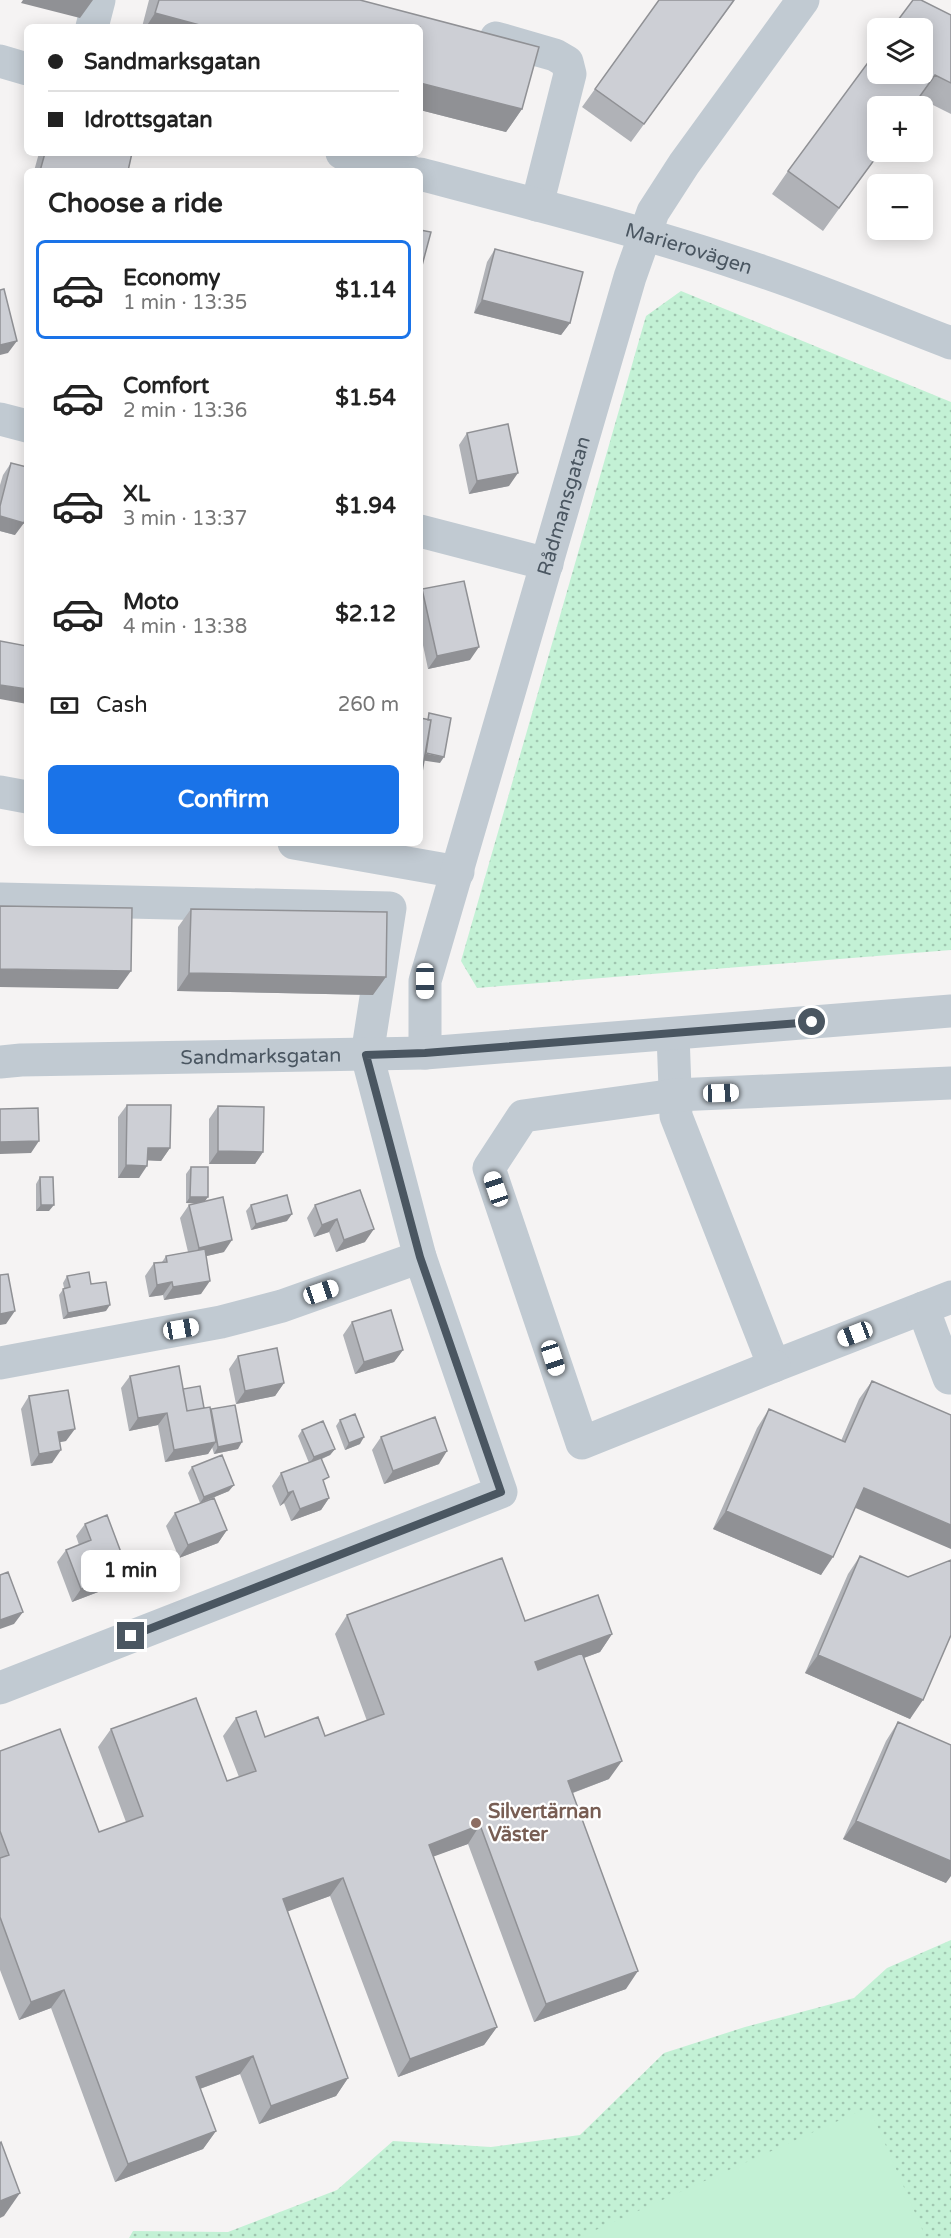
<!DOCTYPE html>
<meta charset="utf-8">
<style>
body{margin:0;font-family:"Varela Round",sans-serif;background:#f6f6f6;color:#222;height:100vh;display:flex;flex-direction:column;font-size:22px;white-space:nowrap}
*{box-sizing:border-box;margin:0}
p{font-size:20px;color:#767676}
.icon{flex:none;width:33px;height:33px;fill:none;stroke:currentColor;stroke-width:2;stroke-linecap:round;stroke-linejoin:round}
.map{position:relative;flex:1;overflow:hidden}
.sheet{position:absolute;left:24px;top:168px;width:399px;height:678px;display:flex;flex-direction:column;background:#fff;border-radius:9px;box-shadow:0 3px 15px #0003}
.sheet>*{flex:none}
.guide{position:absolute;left:24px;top:24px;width:399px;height:132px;border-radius:9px;box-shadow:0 3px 15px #0003;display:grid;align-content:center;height:132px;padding:0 24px;background:#fff}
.buttons{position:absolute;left:867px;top:18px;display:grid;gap:12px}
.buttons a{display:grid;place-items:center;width:66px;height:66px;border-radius:9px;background:#fff;box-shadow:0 3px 15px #0003;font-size:30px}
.end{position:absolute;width:27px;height:27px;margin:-14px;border:8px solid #4a5661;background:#fff;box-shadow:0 0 0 3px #fff}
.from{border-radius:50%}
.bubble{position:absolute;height:42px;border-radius:9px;background:#fff;box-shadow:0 3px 15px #0003;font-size:20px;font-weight:700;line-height:42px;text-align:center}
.car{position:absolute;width:18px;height:36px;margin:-18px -9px;border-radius:8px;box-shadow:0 0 4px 2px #0007;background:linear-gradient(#fff 24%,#345 0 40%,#fff 0 76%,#345 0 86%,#fff 0)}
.guide b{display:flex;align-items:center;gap:21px;height:57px;font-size:22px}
.guide b+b{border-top:2px solid #e0e0e0}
.guide i{width:15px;height:15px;background:#222}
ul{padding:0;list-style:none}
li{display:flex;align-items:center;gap:18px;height:99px;margin:0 12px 9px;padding:0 12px;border:3px solid transparent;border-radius:9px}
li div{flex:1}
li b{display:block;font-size:22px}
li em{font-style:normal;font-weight:700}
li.current{border-color:#1a73e8}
li>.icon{width:54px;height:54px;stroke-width:1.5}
h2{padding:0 24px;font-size:27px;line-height:72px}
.pay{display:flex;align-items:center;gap:15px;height:66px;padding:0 24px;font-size:22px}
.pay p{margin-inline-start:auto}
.button{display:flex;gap:12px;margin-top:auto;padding:12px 24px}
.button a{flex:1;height:69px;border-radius:9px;background:#1a73e8;color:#fff;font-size:24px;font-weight:700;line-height:69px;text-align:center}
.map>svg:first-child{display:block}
.grass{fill:url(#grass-dots)}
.park{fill:#c3f1d5}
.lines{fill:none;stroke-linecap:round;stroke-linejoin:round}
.minor{stroke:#c1cad2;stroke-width:33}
.wall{fill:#b0b2b7}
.shaded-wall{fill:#909195}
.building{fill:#cdcfd5;stroke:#909195;stroke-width:1.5}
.route{stroke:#4a5661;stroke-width:8}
.education-dot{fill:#8d6e63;stroke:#fff;stroke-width:2}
.labels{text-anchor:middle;stroke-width:4.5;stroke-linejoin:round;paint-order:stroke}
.street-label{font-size:20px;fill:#4a5661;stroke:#fff}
.education-label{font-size:20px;font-weight:bold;fill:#785e54;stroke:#fff;text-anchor:start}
</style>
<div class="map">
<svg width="951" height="2238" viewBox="0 0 951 2238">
<defs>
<pattern id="grass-dots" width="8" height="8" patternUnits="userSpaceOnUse" patternTransform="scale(1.5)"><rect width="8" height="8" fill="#c3f1d5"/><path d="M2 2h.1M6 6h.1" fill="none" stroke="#a0c6b0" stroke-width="1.8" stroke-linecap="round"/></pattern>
</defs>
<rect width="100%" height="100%" fill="#f5f3f3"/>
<path class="grass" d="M681 291 951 402V950L477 988 461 961 646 316Z
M951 1940V2238H129L133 2231 228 2232 337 2190 393 2141 491 2147 580 2135 664 2053 745 2027 854 1998 887 1968Z"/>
<path class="park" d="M869 2107 926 2238H578Z"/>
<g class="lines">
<g class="minor">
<path d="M92 27 99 0"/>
<path d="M496 38 555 55 567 62 570 74 537 205"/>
<path d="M0 61 27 69"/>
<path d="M342 153 409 171"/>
<path id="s1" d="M420 174C529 203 639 230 746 266 815 288 883 317 951 343"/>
<path d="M0 419 27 426"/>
<path d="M420 531 547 564"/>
<path d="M0 792 27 797"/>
<path d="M294 843 458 872"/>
<path d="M0 899 390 908 367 1055 420 1257 501 1492 0 1688"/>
<path d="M673 1034 676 1116 774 1366 951 1297"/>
<path id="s2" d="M425 1053V981L630 277 653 212 684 164 803 0"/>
<path id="s3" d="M0 1062 21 1060 425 1053 951 1011"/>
<path d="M923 1308 949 1378"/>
<path d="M0 1363 221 1322 282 1306 420 1257"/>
<path d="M774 1366 582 1443 489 1168 523 1116 675 1095 951 1083"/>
</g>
</g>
<path class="wall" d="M149 0H360L539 47 522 109 506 132 420 110V27H142Z
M735 0 631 142 582 107 595 89Z
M951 15V114L919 98 823 231 772 194 788 171Z
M39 153H132L128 171H34Z
M495 249 570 323 561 335 474 313 487 262Z
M467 433 509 486 469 494 459 445Z
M11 463 15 535 0 531V485L3 475Z
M422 589 470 660 428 669 420 631V593Z
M191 909 373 995 177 991 178 927Z
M127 1105 170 1148 161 1161 147 1160 139 1178H118V1117Z
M218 1106 263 1152 255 1164H209V1119Z
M191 1167 224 1252 206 1256 201 1294 164 1300 163 1295 149 1297 145 1276 154 1263 162 1262 166 1256 188 1252 180 1218 189 1205 197 1203H186V1174Z
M40 1177 49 1211H36V1184Z
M360 1190 365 1242 336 1252 329 1232 314 1237 307 1218 315 1205Z
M251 1205 287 1221 251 1230 246 1211Z
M67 1276 91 1284 106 1311 63 1319 59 1295 64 1288 63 1283Z
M352 1322 403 1350 394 1362 355 1374 343 1335Z
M238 1356 284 1383 275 1396 236 1404 229 1369Z
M130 1376 183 1389 204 1408 210 1410 238 1449 214 1454 212 1447 208 1454 165 1462 158 1425 129 1431 121 1388Z
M872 1381 855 1507 821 1575 713 1529 757 1428 769 1409 841 1441 859 1399Z
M29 1396 66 1441 60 1442 52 1463 31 1466 21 1409Z
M340 1420 360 1444 345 1450 336 1426Z
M302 1430 335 1449 330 1455 322 1459 324 1484 329 1498 321 1510 291 1521 284 1503 280 1506 272 1486 281 1473 309 1463 298 1436Z
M381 1437 439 1464 384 1484 372 1450Z
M192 1467 229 1491 200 1503 188 1473Z
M175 1513 227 1530 218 1543 179 1558 166 1526Z
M85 1524 128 1571 119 1584 72 1602 57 1562 66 1550 79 1545 76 1536Z
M860 1556 908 1577 949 1640 910 1719 805 1673 848 1574Z
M347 1615 525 1621 612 1634 600 1652 584 1658 609 1779 573 1793 626 1989 534 2022 468 1844 433 1856 497 2027 484 2045 398 2077 330 1896 287 1911 348 2078 336 2096 259 2124 240 2074 200 2089 216 2131 203 2149 115 2182 51 2008 19 2020 0 1970V1751L99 1832 126 1822 98 1747 111 1729 227 1781 239 1777 223 1736 236 1718 265 1737 325 1736 367 1721 335 1634Z
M898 1722 946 1883 843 1839 886 1741Z"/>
<path class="shaded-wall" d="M23 0H93L80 18 21 3Z
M155 13 207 27H146Z
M420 83 522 109 506 132 420 110Z
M482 300 570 323 561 335 474 313Z
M17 341 8 353 0 355V345Z
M518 473 509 486 469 494 477 481Z
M0 516 24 523 15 535 0 531Z
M479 647 470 660 428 669 437 656Z
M0 685 27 689V704L0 699Z
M422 753 444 757 440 763 420 760Z
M0 969 131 971 118 989 0 987Z
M189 973 386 977 373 995 177 991Z
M39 1141 31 1153 0 1154V1142Z
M148 1148H170L161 1161 139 1160Z
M218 1151 263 1152 255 1164H209Z
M126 1165 147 1166 139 1178H118Z
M190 1197H208L203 1204 186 1203Z
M41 1205H54L49 1211H36Z
M292 1214 287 1221 251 1230 256 1224Z
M337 1219 329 1232 314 1237 322 1225Z
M374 1229 365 1242 336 1252 344 1240Z
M232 1240 224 1252 190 1260 199 1248Z
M210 1281 201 1294 164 1300 173 1287Z
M172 1282 163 1295 149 1297 157 1285Z
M110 1305 106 1311 63 1319 68 1313Z
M15 1311 6 1324 0 1325V1314Z
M403 1350 394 1362 355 1374 364 1362Z
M284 1383 275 1396 236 1404 245 1391Z
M167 1413 158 1425 129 1431 138 1418Z
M75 1429 66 1441 49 1444 58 1432Z
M364 1437 360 1444 345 1450 349 1443Z
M216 1442 208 1454 165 1462 174 1450Z
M242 1442 238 1449 214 1454 218 1447Z
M335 1449 330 1455 309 1464 314 1457Z
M61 1450 52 1463 31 1466 39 1454Z
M447 1451 439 1464 384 1484 393 1471Z
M234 1485 229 1491 200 1503 204 1497Z
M864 1488 951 1525V1549L851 1506Z
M293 1491 284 1503 280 1506 288 1493Z
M329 1498 321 1510 291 1521 300 1509Z
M726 1511 833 1557 821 1575 713 1529Z
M227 1530 218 1543 179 1558 188 1545Z
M128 1571 119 1584 72 1602 81 1589Z
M23 1612 14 1624 0 1629V1620Z
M612 1634 600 1652 522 1680 535 1662Z
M818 1655 923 1700 910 1719 805 1673Z
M622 1761 609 1779 556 1799 568 1781Z
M856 1821 951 1861V1876L946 1883 843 1839Z
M480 1825 468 1844 416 1863 429 1845Z
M343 1878 330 1896 270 1918 283 1899Z
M638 1971 626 1989 534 2022 546 2004Z
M64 1990 51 2008 19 2020 31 2002Z
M497 2027 484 2045 398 2077 410 2059Z
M253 2056 240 2074 183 2095 196 2077Z
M348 2078 336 2096 259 2124 271 2106Z
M216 2131 203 2149 115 2182 128 2164Z
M20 2193 4 2216 0 2218V2201Z"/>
<path class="building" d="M159 0H360L539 47 522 109 420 83V27H207L155 13Z
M659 0H734L644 124 595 89Z
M913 0H921L951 15V83L935 75 913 106H878V152H880L839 208 788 171 878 49V74H922V28H892Z
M45 153H132L128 171H40Z
M420 230 431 232 420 273Z
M495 249 583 272 570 323 482 300Z
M4 289 17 341 0 345V290Z
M508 424 518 473 477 481 467 433Z
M11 463 27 467V512L24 523 0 516V506Z
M464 581 479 647 437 656 422 589Z
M0 641 27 646V689L0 685Z
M429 713 451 718 444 757 426 753 431 720H428Z
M420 718 431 720 422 772H420Z
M0 906 132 908 131 971 0 969Z
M191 909 387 912 386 977 189 973Z
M127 1105H171L170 1148H148L147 1166 126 1165Z
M218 1106 264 1107 263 1152 218 1151Z
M38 1108 39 1141 0 1142V1109Z
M191 1167H208V1197H190Z
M40 1177H53L54 1205H41Z
M360 1190 374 1229 344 1240 337 1219 322 1225 315 1205Z
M287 1195 292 1214 256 1224 251 1205Z
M223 1197 232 1240 199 1248 189 1205Z
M205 1249 210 1281 173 1287 172 1282 157 1285 154 1263 167 1262 166 1256Z
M89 1272 91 1284 106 1282 110 1305 68 1313 63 1289 70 1287 67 1276Z
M8 1274 15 1311 0 1314V1275Z
M391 1310 403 1350 364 1362 352 1322Z
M277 1348 284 1383 245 1391 238 1356Z
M179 1366 187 1411 210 1407 216 1442 174 1450 167 1413 138 1418 130 1376Z
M872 1381 951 1415V1525L864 1488 833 1557 726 1511 769 1409 845 1442Z
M200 1386 204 1408 187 1411 183 1389Z
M68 1390 75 1429 58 1432 61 1450 39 1454 29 1396Z
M235 1405 242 1442 218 1447 211 1409Z
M355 1414 364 1437 349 1443 340 1420Z
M435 1417 447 1451 393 1471 381 1437Z
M323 1421 335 1449 314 1457 302 1430Z
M222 1455 234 1485 204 1497 192 1467Z
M321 1458 329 1477 323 1480 329 1498 300 1509 293 1491 288 1493 281 1473Z
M214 1498 227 1530 188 1545 175 1513Z
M107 1515 128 1571 81 1589 66 1550 91 1540 85 1524Z
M860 1556 908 1577 951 1560V1635L923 1700 818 1655Z
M502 1558 525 1621 598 1595 612 1634 535 1662 538 1670 582 1653 622 1761 568 1781 638 1971 546 2004 480 1825 429 1845 497 2027 410 2059 343 1878 283 1899 348 2078 271 2106 253 2056 196 2077 216 2131 128 2164 64 1990 31 2002 0 1917V1858L9 1855 0 1831V1751L60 1729 99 1832 143 1816 111 1729 196 1698 227 1781 256 1771 236 1718 256 1711 265 1737 318 1717 325 1736 384 1714 347 1615Z
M8 1572 23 1612 0 1620V1575Z
M898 1722 951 1745V1861L856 1821Z
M1 2142 20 2193 0 2201V2143Z"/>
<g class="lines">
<path class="route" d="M131 1636 501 1492 420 1257 366 1055 425 1053 812 1022"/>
</g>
<circle class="education-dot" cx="476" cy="1823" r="6"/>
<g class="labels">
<g class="street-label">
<text dy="7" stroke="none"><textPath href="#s1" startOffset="279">Marierovägen</textPath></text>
<text dy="7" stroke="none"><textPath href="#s2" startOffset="567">Rådmansgatan</textPath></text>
<text dy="7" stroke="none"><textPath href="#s3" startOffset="261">Sandmarksgatan</textPath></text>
</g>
<g class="education-label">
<text x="488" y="1818">Silvertärnan<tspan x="488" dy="23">Väster</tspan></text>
</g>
</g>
</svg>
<div class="buttons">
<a><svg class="icon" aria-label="layers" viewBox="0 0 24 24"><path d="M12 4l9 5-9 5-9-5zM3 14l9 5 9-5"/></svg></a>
<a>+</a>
<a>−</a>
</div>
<i class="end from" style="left:812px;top:1022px"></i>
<i class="end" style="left:131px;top:1636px"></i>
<div class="bubble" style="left:81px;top:1550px;width:99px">1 min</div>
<i class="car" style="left:425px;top:981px;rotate:180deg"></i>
<i class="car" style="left:721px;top:1093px;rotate:88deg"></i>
<i class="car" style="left:496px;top:1189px;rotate:341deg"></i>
<i class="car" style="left:321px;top:1292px;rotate:71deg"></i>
<i class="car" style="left:181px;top:1329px;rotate:80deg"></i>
<i class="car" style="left:855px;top:1334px;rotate:249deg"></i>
<i class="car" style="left:553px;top:1358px;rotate:162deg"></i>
<div class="guide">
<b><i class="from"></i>Sandmarksgatan</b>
<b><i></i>Idrottsgatan</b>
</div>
<section class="sheet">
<h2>Choose a ride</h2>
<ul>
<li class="current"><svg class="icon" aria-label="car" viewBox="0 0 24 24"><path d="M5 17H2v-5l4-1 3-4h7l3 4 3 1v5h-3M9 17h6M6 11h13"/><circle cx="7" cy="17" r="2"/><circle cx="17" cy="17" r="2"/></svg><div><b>Economy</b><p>1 min · 13:35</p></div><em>$1.14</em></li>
<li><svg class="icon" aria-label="car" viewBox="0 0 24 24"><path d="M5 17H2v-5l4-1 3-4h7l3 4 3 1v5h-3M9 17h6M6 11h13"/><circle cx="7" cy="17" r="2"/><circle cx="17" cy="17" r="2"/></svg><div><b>Comfort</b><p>2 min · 13:36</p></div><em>$1.54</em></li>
<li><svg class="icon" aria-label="car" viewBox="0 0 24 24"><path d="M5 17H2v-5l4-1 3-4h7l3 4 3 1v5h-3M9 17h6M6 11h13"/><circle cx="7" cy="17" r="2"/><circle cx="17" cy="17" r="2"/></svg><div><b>XL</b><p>3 min · 13:37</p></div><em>$1.94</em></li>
<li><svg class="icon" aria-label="car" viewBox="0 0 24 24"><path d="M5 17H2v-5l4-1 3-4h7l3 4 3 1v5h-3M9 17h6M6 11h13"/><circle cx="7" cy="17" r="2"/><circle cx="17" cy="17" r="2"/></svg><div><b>Moto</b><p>4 min · 13:38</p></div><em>$2.12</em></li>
</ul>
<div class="pay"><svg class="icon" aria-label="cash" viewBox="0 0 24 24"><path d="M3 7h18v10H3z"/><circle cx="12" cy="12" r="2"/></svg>Cash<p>260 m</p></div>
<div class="button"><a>Confirm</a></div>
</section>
</div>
